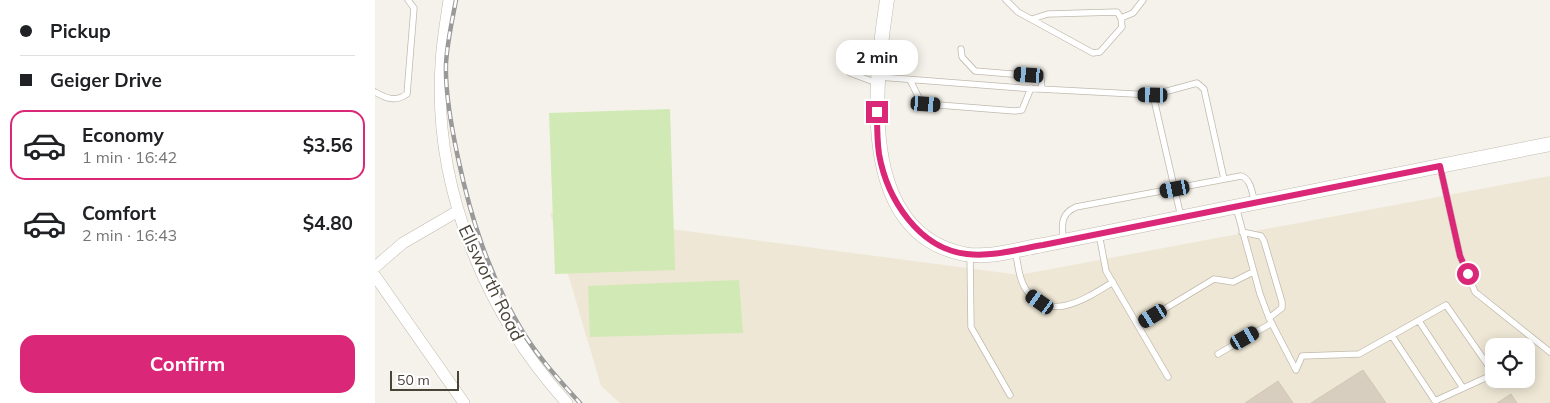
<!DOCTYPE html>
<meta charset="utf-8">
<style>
body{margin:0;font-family:Mulish,sans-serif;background:#f6f6f6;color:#202124;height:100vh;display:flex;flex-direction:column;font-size:19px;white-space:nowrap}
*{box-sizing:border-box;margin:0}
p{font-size:16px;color:#757577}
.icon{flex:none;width:28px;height:28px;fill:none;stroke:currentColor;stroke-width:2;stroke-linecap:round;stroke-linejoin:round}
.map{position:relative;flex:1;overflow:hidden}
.drawer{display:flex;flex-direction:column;background:#fff;width:375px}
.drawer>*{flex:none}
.hud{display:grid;align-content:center;height:110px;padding:0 20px;background:#fff}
.controls{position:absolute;left:1110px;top:338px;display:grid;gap:10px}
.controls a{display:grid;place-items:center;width:50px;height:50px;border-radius:10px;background:#fff;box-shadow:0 2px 12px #0003;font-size:25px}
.scale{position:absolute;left:15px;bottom:12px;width:69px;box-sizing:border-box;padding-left:5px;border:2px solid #4a4338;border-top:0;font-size:14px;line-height:18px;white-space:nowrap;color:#4a4338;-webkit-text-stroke:4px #fff;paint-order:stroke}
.end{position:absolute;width:22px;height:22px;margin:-11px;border:6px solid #db2777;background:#fff;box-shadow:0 0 0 2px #fff}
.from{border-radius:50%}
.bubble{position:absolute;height:35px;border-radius:15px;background:#fff;box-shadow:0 2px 12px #0003;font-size:16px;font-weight:700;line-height:35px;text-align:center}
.car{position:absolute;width:15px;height:30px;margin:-15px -8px;border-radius:6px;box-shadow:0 0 4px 1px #0007;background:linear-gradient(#222 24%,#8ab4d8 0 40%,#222 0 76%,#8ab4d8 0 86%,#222 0)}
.hud b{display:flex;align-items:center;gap:18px;height:48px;font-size:19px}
.hud b+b{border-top:1px solid #e0e0e0}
.hud i{width:12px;height:12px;background:#202124}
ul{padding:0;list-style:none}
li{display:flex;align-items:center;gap:15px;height:70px;margin:0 10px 8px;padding:0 10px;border:2px solid transparent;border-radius:15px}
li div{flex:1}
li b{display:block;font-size:19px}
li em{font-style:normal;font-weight:700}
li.active{border-color:#db2777}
li>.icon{width:45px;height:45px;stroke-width:1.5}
.primary-button{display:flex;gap:10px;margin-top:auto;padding:10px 20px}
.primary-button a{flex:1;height:58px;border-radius:15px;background:#db2777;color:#fff;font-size:20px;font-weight:700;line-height:58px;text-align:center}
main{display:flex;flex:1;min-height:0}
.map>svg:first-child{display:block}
.education{fill:#eee7d5;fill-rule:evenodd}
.green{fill:#d1e9b4}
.building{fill:#d7cec0;stroke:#d2c6b3}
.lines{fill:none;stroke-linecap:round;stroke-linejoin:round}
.service-casing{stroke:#c1baad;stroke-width:7}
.minor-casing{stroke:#c1baad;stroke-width:12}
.tertiary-casing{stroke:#c1baad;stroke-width:15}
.service{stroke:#fff;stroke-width:5.5}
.minor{stroke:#fff;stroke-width:11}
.tertiary{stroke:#fff;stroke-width:14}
.rail-casing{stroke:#999;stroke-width:4.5}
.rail{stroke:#fff;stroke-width:2.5;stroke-dasharray:8;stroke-linecap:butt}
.route{stroke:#db2777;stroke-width:6}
.labels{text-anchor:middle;stroke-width:4.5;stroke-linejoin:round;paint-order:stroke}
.street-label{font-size:18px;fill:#4a4338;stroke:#fff}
</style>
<main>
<section class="drawer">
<div class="hud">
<b><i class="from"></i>Pickup</b>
<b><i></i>Geiger Drive</b>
</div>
<ul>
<li class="active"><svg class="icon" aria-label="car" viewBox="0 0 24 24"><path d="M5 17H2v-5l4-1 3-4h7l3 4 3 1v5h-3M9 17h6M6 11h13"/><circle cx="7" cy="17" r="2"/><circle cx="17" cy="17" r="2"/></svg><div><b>Economy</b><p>1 min · 16:42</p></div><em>$3.56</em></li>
<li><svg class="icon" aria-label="car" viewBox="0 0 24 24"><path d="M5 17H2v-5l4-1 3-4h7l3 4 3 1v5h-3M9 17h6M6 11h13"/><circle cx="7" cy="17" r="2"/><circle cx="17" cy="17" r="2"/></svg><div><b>Comfort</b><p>2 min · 16:43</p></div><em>$4.80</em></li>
</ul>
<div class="primary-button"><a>Confirm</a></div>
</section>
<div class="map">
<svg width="1175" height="403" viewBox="0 0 1175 403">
<rect width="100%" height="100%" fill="#f5f2eb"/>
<path class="education" d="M1175 176V403H245L226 386 175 213 644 275ZM1119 346H1151V379H1119Z"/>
<path class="green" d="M295 109 300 270 180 274 174 113Z
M364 280 368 333 215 337 213 286Z"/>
<path class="building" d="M988 370 1011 403H936Z
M903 381 918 403H870Z
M1136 394 1142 403H1122Z"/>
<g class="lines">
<defs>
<path id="service" d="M631 0 643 12 718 53 725 52 747 27 746 18 742 12 673 14 657 19
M746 18 758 13 768 0
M586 49 587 57 600 71 663 76 666 79 667 89
M504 77 646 88 778 95 806 217
M535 80 545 100 551 104 640 111 647 110 656 88
M502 83 475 73 469 58 481 45 505 46
M0 92C12 99 21 102 32 94L39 8 33 0
M778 95 822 83 829 89 849 179
M1065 166 1085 256 1100 292 1175 352
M861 207 885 294 894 318 921 370
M867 232 886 236 889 241 907 302V308L894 318
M724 234 731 271 793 377
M688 241C687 225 685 214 701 207L866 176C876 179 877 193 880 203
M640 250C643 262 643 277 650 288 673 325 712 298 738 282
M595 254 596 327 635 395
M1044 321 1088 388
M763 325 839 279 858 282 878 272
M1017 336 1060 401 1119 374
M843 354 897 323
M921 370 927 356 984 354 1071 305 1119 374"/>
<path id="minor" d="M74 0C71 21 67 42 66 64 58 187 110 313 192 403
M0 267 28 243 83 211
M0 276 89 403"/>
<path id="tertiary" d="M512 0C500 80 480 232 589 254 614 259 643 249 668 245L1175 144"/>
</defs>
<use href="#service" class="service-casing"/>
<use href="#minor" class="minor-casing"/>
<use href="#tertiary" class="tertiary-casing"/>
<use href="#service" class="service"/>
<use href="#minor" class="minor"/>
<use href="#tertiary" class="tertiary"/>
<defs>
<path id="rail" d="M81 0C77 21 72 43 71 64 70 93 77 130 83 158 96 219 114 275 146 329 162 356 184 380 205 403"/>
</defs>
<use href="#rail" class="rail-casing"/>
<use href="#rail" class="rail"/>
</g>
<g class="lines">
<path class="route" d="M502 112C502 127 502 140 504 154 512 199 544 249 592 254 618 257 644 249 668 245L1065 166 1085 256 1093 274"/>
</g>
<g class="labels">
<g class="street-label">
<text transform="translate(116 283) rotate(64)" y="6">Ellsworth Road</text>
</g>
</g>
</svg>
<div class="controls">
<a><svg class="icon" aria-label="locate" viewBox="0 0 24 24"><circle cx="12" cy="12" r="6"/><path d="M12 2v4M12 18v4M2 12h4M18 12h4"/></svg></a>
</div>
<div class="scale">50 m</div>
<i class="end from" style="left:1093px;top:274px"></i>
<i class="end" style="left:502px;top:112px"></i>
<div class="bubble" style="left:461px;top:40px;width:82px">2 min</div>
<i class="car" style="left:654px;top:75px;rotate:274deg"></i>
<i class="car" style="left:778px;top:95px;rotate:271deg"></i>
<i class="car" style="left:551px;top:104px;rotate:94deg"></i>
<i class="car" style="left:800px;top:189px;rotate:259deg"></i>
<i class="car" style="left:665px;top:302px;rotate:305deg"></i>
<i class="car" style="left:778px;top:316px;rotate:239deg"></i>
<i class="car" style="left:870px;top:338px;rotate:60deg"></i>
</div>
</main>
